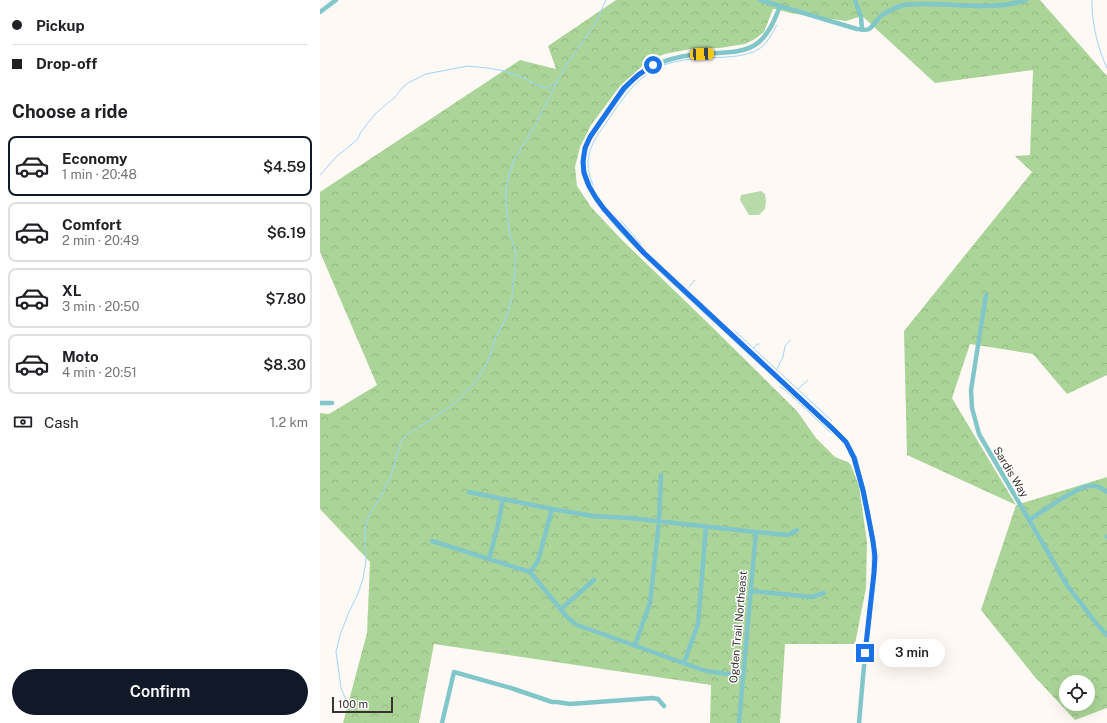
<!DOCTYPE html>
<meta charset="utf-8">
<style>
body{margin:0;font-family:"Public Sans",sans-serif;background:#f6f6f6;color:#202124;height:100vh;display:flex;flex-direction:column;font-size:15px;white-space:nowrap}
*{box-sizing:border-box;margin:0}
p{font-size:13px;color:#757577}
.icon{flex:none;width:22px;height:22px;fill:none;stroke:currentColor;stroke-width:2;stroke-linecap:round;stroke-linejoin:round}
.map{position:relative;flex:1;overflow:hidden}
.side{display:flex;flex-direction:column;background:#fff;width:320px}
.side>*{flex:none}
.top-card{display:grid;align-content:center;height:88px;padding:0 12px;background:#fff}
.fabs{position:absolute;left:739px;top:675px;display:grid;gap:8px}
.fabs a{display:grid;place-items:center;width:36px;height:36px;border-radius:50%;background:#fff;box-shadow:0 4px 16px #0002;font-size:20px}
.scale{position:absolute;left:12px;bottom:10px;width:61px;box-sizing:border-box;padding-left:4px;border:2px solid #383330;border-top:0;font-size:11px;line-height:14px;white-space:nowrap;color:#383330;-webkit-text-stroke:3px #fff;paint-order:stroke}
.end{position:absolute;width:18px;height:18px;margin:-9px;border:5px solid #1a73e8;background:#fff;box-shadow:0 0 0 2px #fff}
.from{border-radius:50%}
.bubble{position:absolute;height:28px;border-radius:14px;background:#fff;box-shadow:0 4px 16px #0002;font-size:13px;font-weight:600;line-height:28px;text-align:center}
.car{position:absolute;width:12px;height:24px;margin:-12px -6px;border-radius:5px;box-shadow:0 0 3px 1px #0007;background:linear-gradient(#f5c518 24%,#345 0 40%,#f5c518 0 76%,#345 0 86%,#f5c518 0)}
.top-card b{display:flex;align-items:center;gap:14px;height:38px;font-size:15px}
.top-card b+b{border-top:1px solid #e0e0e0}
.top-card i{width:10px;height:10px;background:#202124}
ul{padding:0;list-style:none}
li{display:flex;align-items:center;gap:12px;height:60px;margin:0 8px 6px;padding:0 4px;border:2px solid #e0e0e0;border-radius:8px}
li div{flex:1}
li b{display:block;font-size:15px}
li em{font-style:normal;font-weight:600}
li.active{border-color:#111827}
li>.icon{width:36px;height:36px;stroke-width:1.5}
h2{padding:0 12px;font-size:18px;line-height:48px}
.pay{display:flex;align-items:center;gap:10px;height:44px;padding:0 12px;font-size:15px}
.pay p{margin-inline-start:auto}
.action{display:flex;gap:8px;margin-top:auto;padding:8px 12px}
.action a{flex:1;height:46px;border-radius:24px;background:#111827;color:#fff;font-size:16px;font-weight:600;line-height:46px;text-align:center}
main{display:flex;flex:1;min-height:0}
.map>svg:first-child{display:block}
.green{fill:#b8daa9}
.forest{fill:url(#forest-crowns);fill-rule:evenodd}
.lines{fill:none;stroke-linecap:round;stroke-linejoin:round}
.stream{stroke:#9ed5f8;stroke-width:1}
.street{stroke:#81c6c9;stroke-width:4.5}
.route{stroke:#1a73e8;stroke-width:5}
.labels{text-anchor:middle;stroke-width:3;stroke-linejoin:round;paint-order:stroke}
.street-label{font-size:11px;fill:#383330;stroke:#fff}
</style>
<main>
<section class="side">
<div class="top-card">
<b><i class="from"></i>Pickup</b>
<b><i></i>Drop-off</b>
</div>
<h2>Choose a ride</h2>
<ul>
<li class="active"><svg class="icon" aria-label="car" viewBox="0 0 24 24"><path d="M5 17H2v-5l4-1 3-4h7l3 4 3 1v5h-3M9 17h6M6 11h13"/><circle cx="7" cy="17" r="2"/><circle cx="17" cy="17" r="2"/></svg><div><b>Economy</b><p>1 min · 20:48</p></div><em>$4.59</em></li>
<li><svg class="icon" aria-label="car" viewBox="0 0 24 24"><path d="M5 17H2v-5l4-1 3-4h7l3 4 3 1v5h-3M9 17h6M6 11h13"/><circle cx="7" cy="17" r="2"/><circle cx="17" cy="17" r="2"/></svg><div><b>Comfort</b><p>2 min · 20:49</p></div><em>$6.19</em></li>
<li><svg class="icon" aria-label="car" viewBox="0 0 24 24"><path d="M5 17H2v-5l4-1 3-4h7l3 4 3 1v5h-3M9 17h6M6 11h13"/><circle cx="7" cy="17" r="2"/><circle cx="17" cy="17" r="2"/></svg><div><b>XL</b><p>3 min · 20:50</p></div><em>$7.80</em></li>
<li><svg class="icon" aria-label="car" viewBox="0 0 24 24"><path d="M5 17H2v-5l4-1 3-4h7l3 4 3 1v5h-3M9 17h6M6 11h13"/><circle cx="7" cy="17" r="2"/><circle cx="17" cy="17" r="2"/></svg><div><b>Moto</b><p>4 min · 20:51</p></div><em>$8.30</em></li>
</ul>
<div class="pay"><svg class="icon" aria-label="cash" viewBox="0 0 24 24"><path d="M3 7h18v10H3z"/><circle cx="12" cy="12" r="2"/></svg>Cash<p>1.2 km</p></div>
<div class="action"><a>Confirm</a></div>
</section>
<div class="map">
<svg width="787" height="723" viewBox="0 0 787 723">
<defs>
<pattern id="forest-crowns" width="20" height="18" patternUnits="userSpaceOnUse"><rect width="20" height="18" fill="#abd598"/><path d="M2 6a3 3 0 1 1 6 0M12 15a3 3 0 1 1 6 0" fill="none" stroke="#94b783"/></pattern>
</defs>
<rect width="100%" height="100%" fill="#fff9f6"/>
<path class="green" d="M441 191 445 194 446 201 445 209 439 215H429L420 200 421 195Z"/>
<path class="forest" d="M296 0H720L787 76V375L747 394 713 354 650 344 632 398 696 505 787 477V708L755 720 714 676 661 610 696 505 587 455 584 331 712 172 695 156 710 155 713 70 615 83 542 16 526 21 470 13 455 9H453L444 32 435 39 425 44 400 48H376L355 52 345 54 329 60 300 86 271 125 260 147 255 167 257 186 271 207 303 241 386 321 477 411 496 438 515 457 528 462 531 465 539 486 547 542 546 588 535 644H465L460 723H390L391 685 114 644 99 723H23L47 633 50 562 0 509V413L9 414 57 385 0 252V192L200 60 236 69 228 46ZM746 682H768V704H746Z"/>
<g class="lines">
<path class="stream" d="M772 0C771 20 778 50 787 68
M0 175 16 157 37 140 41 132 55 114 75 97 83 87 88 83 106 74 148 66 167 68 185 71 204 78 216 85 226 88 236 83
M273 185C263 161 269 146 284 126 300 103 312 81 337 68 351 61 369 59 385 58 401 57 425 58 439 49 447 44 452 33 457 25
M301 221 321 244
M369 287 375 280
M415 331 512 421
M434 348 437 344H439
M457 369 463 357 465 346 470 340
M460 387 464 389 474 398 511 433
M478 389 488 380
M30 709 21 688 16 652 20 635 29 612 37 596 43 579 46 561 45 536 46 524 50 513 57 503 71 476 81 441 85 436 131 406 140 398 157 380 163 370 169 359 176 336 182 326 187 315 192 297 194 279 196 255 195 249 189 232 186 201V189L190 172 194 160 216 124 238 80 247 64 275 24 286 0"/>
<path class="street" d="M440 0 537 29C540 29 545 31 549 29 554 26 557 19 561 16 566 12 579 6 584 5 622 0 670 13 706 0
M535 0 541 17 542 30
M460 6C455 19 450 32 439 42 424 55 399 52 380 54 369 55 358 57 348 60 319 69 305 86 288 111 275 129 259 148 264 172 268 190 281 205 292 219 320 252 353 281 384 310 427 350 470 389 513 429L526 442 535 458 548 513 554 549V573L544 666 539 723
M0 12 16 0
M666 295 651 390 652 408 659 434 747 585 776 623 787 635
M0 403H12
M149 492 183 499 177 529 169 559
M183 499 232 509 218 561 210 572
M232 509 273 516 309 518 436 532 468 535 477 530
M709 520C722 512 757 486 770 486 777 485 782 488 787 492
M787 536V537
M112 541 210 572 248 618 257 625 386 671 423 676
M431 591 492 597 504 593
M241 609 274 580
M315 645 330 603 339 522 341 475
M364 663 378 624 386 527
M122 723 134 672 191 688 232 702H237L250 704 333 698 338 699 344 706
M419 723 436 532"/>
</g>
<g class="lines">
<path class="route" d="M333 65 318 75 304 88 270 137 265 148 263 162 264 173 269 186 276 198 284 209 324 253 513 429 526 442 534 458 543 490 553 541 555 557 554 573 545 653"/>
</g>
<g class="labels">
<g class="street-label">
<text transform="translate(691 472) rotate(59)" y="4">Sardis Way</text>
<text transform="translate(418 627) rotate(-85)" y="4">Ogden Trail Northeast</text>
</g>
</g>
</svg>
<div class="fabs">
<a><svg class="icon" aria-label="locate" viewBox="0 0 24 24"><circle cx="12" cy="12" r="6"/><path d="M12 2v4M12 18v4M2 12h4M18 12h4"/></svg></a>
</div>
<div class="scale">100 m</div>
<i class="end from" style="left:333px;top:65px"></i>
<i class="end" style="left:545px;top:653px"></i>
<div class="bubble" style="left:559px;top:639px;width:66px">3 min</div>
<i class="car" style="left:382px;top:54px;rotate:87deg"></i>
</div>
</main>
